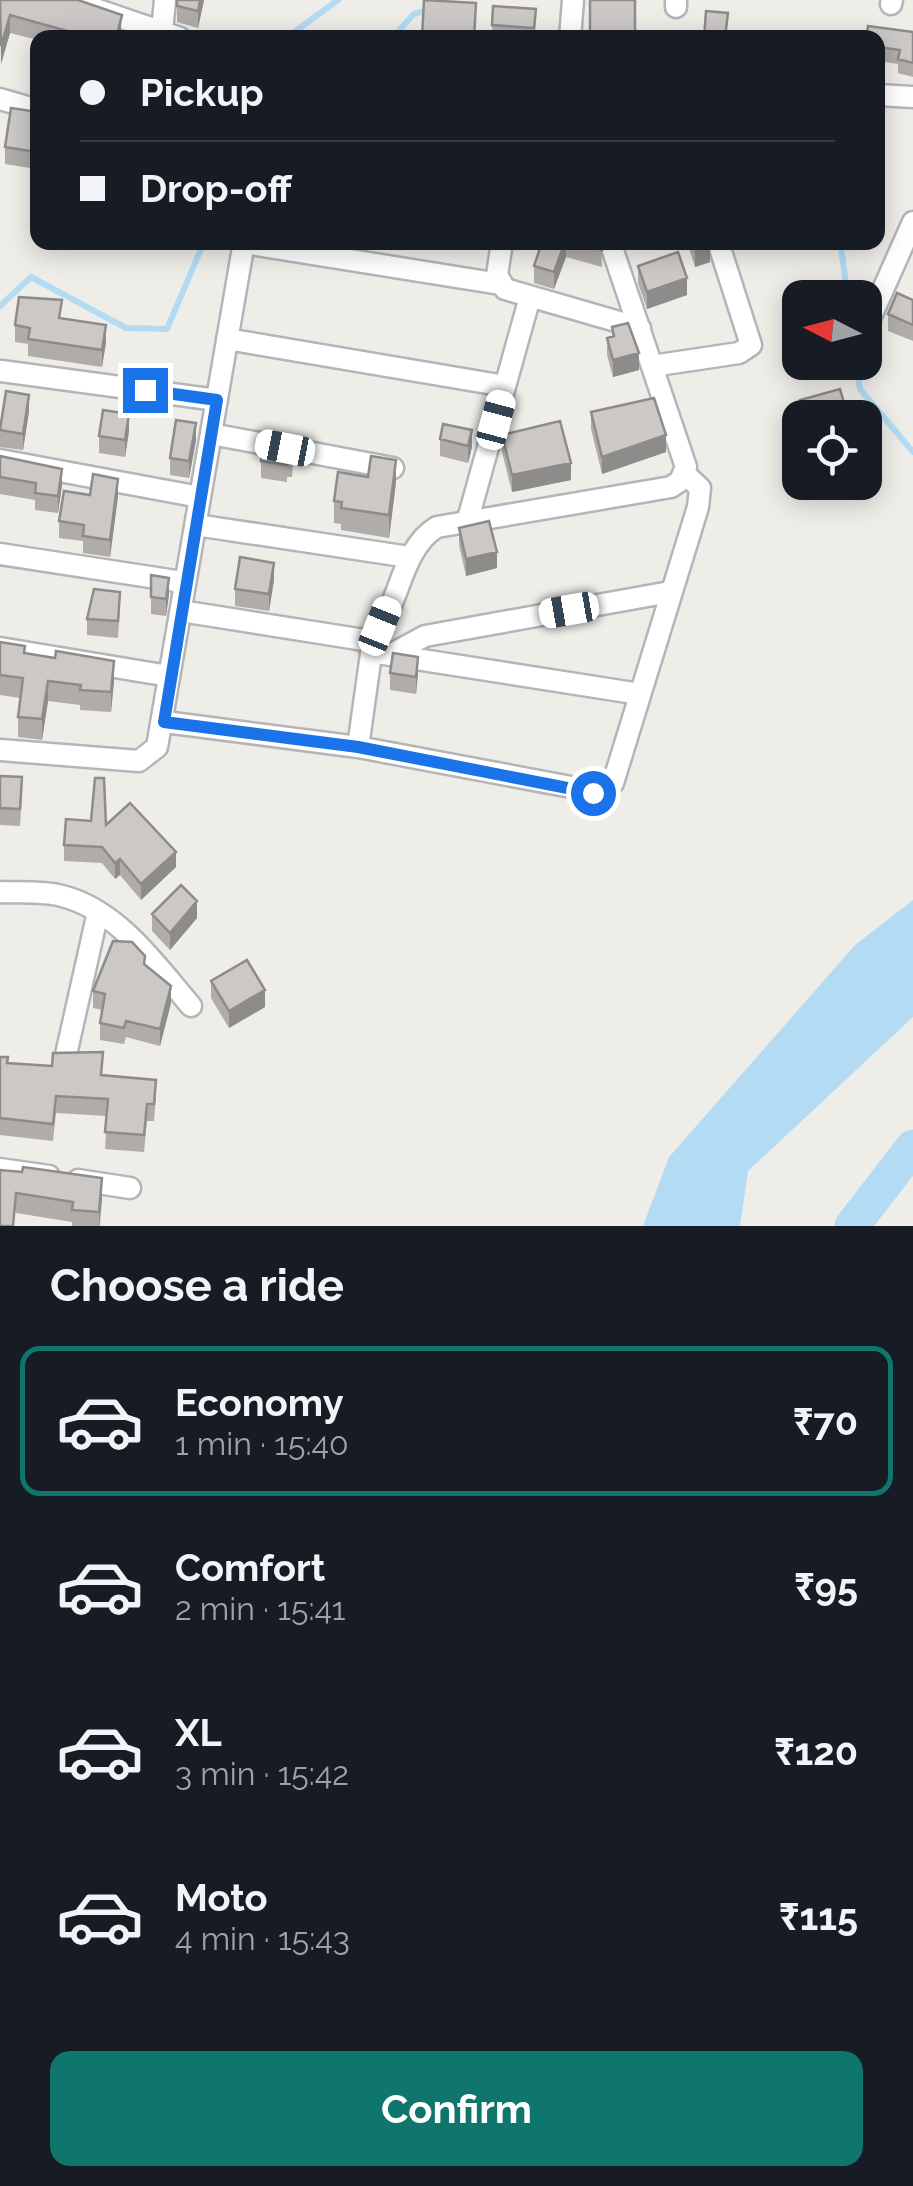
<!DOCTYPE html>
<meta charset="utf-8">
<style>
body{margin:0;font-family:Raleway,sans-serif;background:#20242c;color:#f1f3f6;height:100vh;display:flex;flex-direction:column;font-size:38px;white-space:nowrap}
*{box-sizing:border-box;margin:0}
p{font-size:32px;color:#9ea1a6}
.icon{flex:none;width:55px;height:55px;fill:none;stroke:currentColor;stroke-width:2;stroke-linecap:round;stroke-linejoin:round}
.map{position:relative;height:1226px;overflow:hidden}
.sheet{display:flex;flex-direction:column;background:#171b24;flex:1}
.sheet>*{flex:none}
.banner{position:absolute;left:30px;top:30px;width:855px;height:220px;border-radius:20px;box-shadow:0 5px 25px #0003;display:grid;align-content:center;height:220px;padding:0 50px;background:#171b24}
.needle{width:65px;rotate:276deg}
.buttons{position:absolute;left:782px;top:280px;display:grid;gap:20px}
.buttons a{display:grid;place-items:center;width:100px;height:100px;border-radius:20px;background:#171b24;box-shadow:0 5px 25px #0003;font-size:50px}
.end{position:absolute;width:45px;height:45px;margin:-22px;border:12px solid #1a73e8;background:#fff;box-shadow:0 0 0 5px #fff}
.from{border-radius:50%}
.car{position:absolute;width:30px;height:60px;margin:-30px -15px;border-radius:12px;box-shadow:0 0 8px 2px #0007;background:linear-gradient(#fff 24%,#345 0 40%,#fff 0 76%,#345 0 86%,#fff 0)}
.banner b{display:flex;align-items:center;gap:35px;height:95px;font-size:38px}
.banner b+b{border-top:2px solid #363941}
.banner i{width:25px;height:25px;background:#f1f3f6}
ul{padding:0;list-style:none}
li{display:flex;align-items:center;gap:30px;height:150px;margin:0 20px 15px;padding:0 30px;border:5px solid transparent;border-radius:20px}
li div{flex:1}
li b{display:block;font-size:38px}
li em{font-style:normal;font-weight:700}
li.active{border-color:#0f766e}
li>.icon{width:90px;height:90px;stroke-width:1.5}
h2{padding:0 50px;font-size:45px;line-height:120px}
.action{display:flex;gap:20px;margin-top:auto;padding:20px 50px}
.action a{flex:1;height:115px;border-radius:20px;background:#0f766e;color:#fff;font-size:40px;font-weight:700;line-height:115px;text-align:center}
.map>svg:first-child{display:block}
.water{fill:#b3dcf4}
.lines{fill:none;stroke-linecap:round;stroke-linejoin:round}
.stream{stroke:#b3dcf4;stroke-width:6}
.river{stroke:#b3dcf4;stroke-width:35}
.minor-casing{stroke:#b3b5b8;stroke-width:25}
.minor{stroke:#fff;stroke-width:20}
.wall{fill:#afaca9}
.shaded-wall{fill:#8e8c8a}
.building{fill:#cbc8c5;stroke:#8e8c8a;stroke-width:2.5}
.route{stroke:#1a73e8;stroke-width:12}
</style>
<div class="map">
<svg width="913" height="1226" viewBox="0 0 913 1226">
<rect width="100%" height="100%" fill="#efede8"/>
<path class="water" d="M913 900V1017L748 1171 740 1226H643L669 1157 855 945Z"/>
<g class="lines">
<path class="stream" d="M286 38 338 0
M392 38 414 14 428 10
M832 242 841 248 848 298
M0 306 31 277 126 328 167 329 204 242
M856 362 860 389 913 452"/>
<path class="river" d="M852 1226 913 1147"/>
<defs>
<path id="minor" d="M69 0 180 38
M676 0V7
M891 4 892 0
M162 31 165 0
M570 38 573 0
M878 95 913 97
M0 99 38 110
M502 242 497 275 505 289 640 328
M244 243 500 284
M865 330 913 222
M227 339 505 386
M652 366 739 353 751 345 718 242
M1 371 217 400
M211 434 393 468
M0 460 200 497
M468 519 530 297
M196 525 409 557
M0 554 176 581
M181 611 364 640C400 624 395 552 437 527L671 487 680 481 686 467 610 242
M0 648 169 676
M371 652 640 694
M390 655 425 636 670 592
M165 722 358 747 603 793 613 783 698 507 700 488 685 474
M358 747 373 640
M0 750 139 761 157 747 244 242
M0 892C20 893 43 891 62 896 118 910 156 965 191 1006
M65 1059 98 912
M0 1169 49 1176
M78 1180 130 1188"/>
</defs>
<use href="#minor" class="minor-casing"/>
<use href="#minor" class="minor"/>
</g>
<path class="wall" d="M0 0 122 33 120 38H38V40L10 33 1 64Z
M204 0 198 28 177 22V6Z
M536 9 535 38H492V25Z
M913 32V77L898 73V64L878 61V38Z
M38 112V165L36 169 5 164V147Z
M530 242H601L602 267 566 257 554 289 534 283V266L541 246Z
M687 242H709L710 262 695 267Z
M638 266 687 295 647 309 638 283Z
M913 300V341L888 331V314Z
M61 318 106 342 102 367 28 356V344L15 342V325Z
M612 327 639 370 613 377 607 355V338L612 337Z
M29 411 23 450 0 447V430Z
M591 412 666 452 602 474 591 429Z
M129 431 125 457 99 453V436Z
M502 435 571 480 512 492 502 452Z
M440 439 472 447 468 463 440 456Z
M196 440 189 478 170 475V458Z
M294 447 292 477H287V482L261 478V461Z
M0 456 62 485 58 513 35 510V500L0 494Z
M368 477 396 482 389 538 341 530V524L334 523V501Z
M90 495 118 496 110 557 83 553V541L59 538V521Z
M459 528 497 568 466 576 459 545Z
M151 575 169 594 166 616 151 614Z
M274 580 269 611 235 606V589Z
M120 608 118 638 87 635V619Z
M0 642 25 653 114 681 111 712 80 710V705L48 701 42 740 18 737V717L20 698 0 695Z
M390 673H418L416 694 390 690Z
M0 776 22 794 20 826 0 825Z
M106 825 176 867 141 900 120 875 115 879 102 863 64 861V845Z
M152 914 197 918 170 950 152 931Z
M145 965 171 1003 160 1046 126 1037 124 1044 100 1040V1023L102 1010 93 1008V991Z
M211 981 265 1007 229 1028 211 998Z
M0 1057 8 1063 102 1075 156 1096 154 1121H147L144 1152 105 1149 107 1116 56 1113 53 1141 0 1135Z
M0 1170 102 1198 100 1226H72V1222L16 1213Z"/>
<path class="shaded-wall" d="M200 0H204L198 28V11Z
M10 15V33L1 64V46Z
M122 15 120 38H116Z
M566 242V257L554 289V272Z
M710 246V262L695 267V250Z
M687 278V295L647 309V292Z
M106 325V342L102 367V350Z
M639 353V370L613 377V360Z
M29 395V411L23 450V434Z
M844 403V418H804V414Z
M129 414V431L125 457V440Z
M196 423V440L189 478V461Z
M472 430V447L468 463V446Z
M666 435V452L602 474V457Z
M396 460V482L389 538V515Z
M571 463V480L512 492V475Z
M62 469V485L58 513V496Z
M118 479V496L110 557V540Z
M497 552V568L466 576V559Z
M274 563V580L269 611V594Z
M169 578V594L166 616V599Z
M418 657V673L416 694V677Z
M114 661V681L111 712V692Z
M48 681V701L42 740V719Z
M176 852V867L141 900V884Z
M120 859V875L115 879V863Z
M197 901V918L170 950V933Z
M171 986V1003L160 1046V1029Z
M265 990V1007L229 1028V1011Z
M102 1178V1198L99 1226V1212Z"/>
<path class="building" d="M0 0H78L122 15 116 38H81L82 35 10 15 1 46Z
M177 0H200L198 11 177 6Z
M424 0 476 3 474 38H422Z
M590 0H635V38H590Z
M493 6 536 9 534 28 492 25Z
M706 11 728 13 725 38H704Z
M868 26 913 32V63L898 59 900 50 878 47V38H866Z
M11 108 38 112V148L36 152 5 147Z
M542 242H565L554 272 534 266Z
M574 242H601L602 250Z
M692 242H709L710 246 695 250Z
M678 252 687 278 647 292 638 266Z
M897 293 913 300V325L888 314Z
M19 297 62 300 59 318 106 325 102 350 28 339 30 328 15 325Z
M628 323 639 353 613 360 607 338 614 336 612 327Z
M840 389 844 403 804 414 800 400Z
M6 391 29 395 23 434 0 430Z
M654 398 666 435 602 457 591 412Z
M103 410 129 414 125 440 99 436Z
M176 420 196 423 189 461 170 458Z
M560 421 571 463 512 475 502 435Z
M443 424 472 430 468 446 440 439Z
M264 441 294 447 292 461 287 460V465L261 461Z
M0 456 62 469 58 496 35 493 36 483 0 477Z
M371 456 396 460 389 515 341 508 342 502 334 501 338 472 368 477Z
M93 474 118 479 110 540 83 536 84 525 59 521 64 491 90 495Z
M489 521 497 552 466 559 459 528Z
M240 557 274 563 269 594 235 589Z
M151 575 169 578 166 599 151 597Z
M94 589 120 592 118 621 87 619Z
M0 642 25 646 24 653 55 658 56 651 114 661 111 692 80 690 81 685 48 681 42 719 18 717 23 678 0 675Z
M393 653 418 657 416 677 390 673Z
M0 776 22 777 20 809 0 808Z
M95 778H104L106 825 130 803 176 852 141 884 120 859 115 863 102 847 64 845 66 819 91 821Z
M181 885 197 901 170 933 152 914Z
M113 941 132 942 145 956 144 964 171 986 160 1029 126 1021 124 1028 100 1023 105 994 93 991Z
M247 960 265 990 229 1011 211 981Z
M103 1052 101 1075 156 1080 154 1104H147L144 1135 105 1132 108 1099 56 1096 53 1124 0 1118V1057H8L7 1063 52 1066 53 1053Z
M23 1167 102 1178 99 1212 72 1210 73 1202 16 1193 13 1226H0V1170L22 1172Z"/>
<g class="lines">
<path class="route" d="M145 390 217 400 164 722 358 747 593 793"/>
</g>
</svg>
<div class="buttons">
<a><svg class="needle" viewBox="-14 -14 28 28"><path d="M0-13l5 13h-10z" fill="#e53935"/><path d="M0 13l5-13h-10z" fill="#9ea1a6"/></svg></a>
<a><svg class="icon" aria-label="locate" viewBox="0 0 24 24"><circle cx="12" cy="12" r="6"/><path d="M12 2v4M12 18v4M2 12h4M18 12h4"/></svg></a>
</div>
<i class="end from" style="left:593px;top:793px"></i>
<i class="end" style="left:145px;top:390px"></i>
<i class="car" style="left:496px;top:420px;rotate:15deg"></i>
<i class="car" style="left:285px;top:448px;rotate:281deg"></i>
<i class="car" style="left:569px;top:610px;rotate:260deg"></i>
<i class="car" style="left:380px;top:626px;rotate:22deg"></i>
<div class="banner">
<b><i class="from"></i>Pickup</b>
<b><i></i>Drop-off</b>
</div>
</div>
<section class="sheet">
<h2>Choose a ride</h2>
<ul>
<li class="active"><svg class="icon" aria-label="car" viewBox="0 0 24 24"><path d="M5 17H2v-5l4-1 3-4h7l3 4 3 1v5h-3M9 17h6M6 11h13"/><circle cx="7" cy="17" r="2"/><circle cx="17" cy="17" r="2"/></svg><div><b>Economy</b><p>1 min · 15:40</p></div><em>₹70</em></li>
<li><svg class="icon" aria-label="car" viewBox="0 0 24 24"><path d="M5 17H2v-5l4-1 3-4h7l3 4 3 1v5h-3M9 17h6M6 11h13"/><circle cx="7" cy="17" r="2"/><circle cx="17" cy="17" r="2"/></svg><div><b>Comfort</b><p>2 min · 15:41</p></div><em>₹95</em></li>
<li><svg class="icon" aria-label="car" viewBox="0 0 24 24"><path d="M5 17H2v-5l4-1 3-4h7l3 4 3 1v5h-3M9 17h6M6 11h13"/><circle cx="7" cy="17" r="2"/><circle cx="17" cy="17" r="2"/></svg><div><b>XL</b><p>3 min · 15:42</p></div><em>₹120</em></li>
<li><svg class="icon" aria-label="car" viewBox="0 0 24 24"><path d="M5 17H2v-5l4-1 3-4h7l3 4 3 1v5h-3M9 17h6M6 11h13"/><circle cx="7" cy="17" r="2"/><circle cx="17" cy="17" r="2"/></svg><div><b>Moto</b><p>4 min · 15:43</p></div><em>₹115</em></li>
</ul>
<div class="action"><a>Confirm</a></div>
</section>
